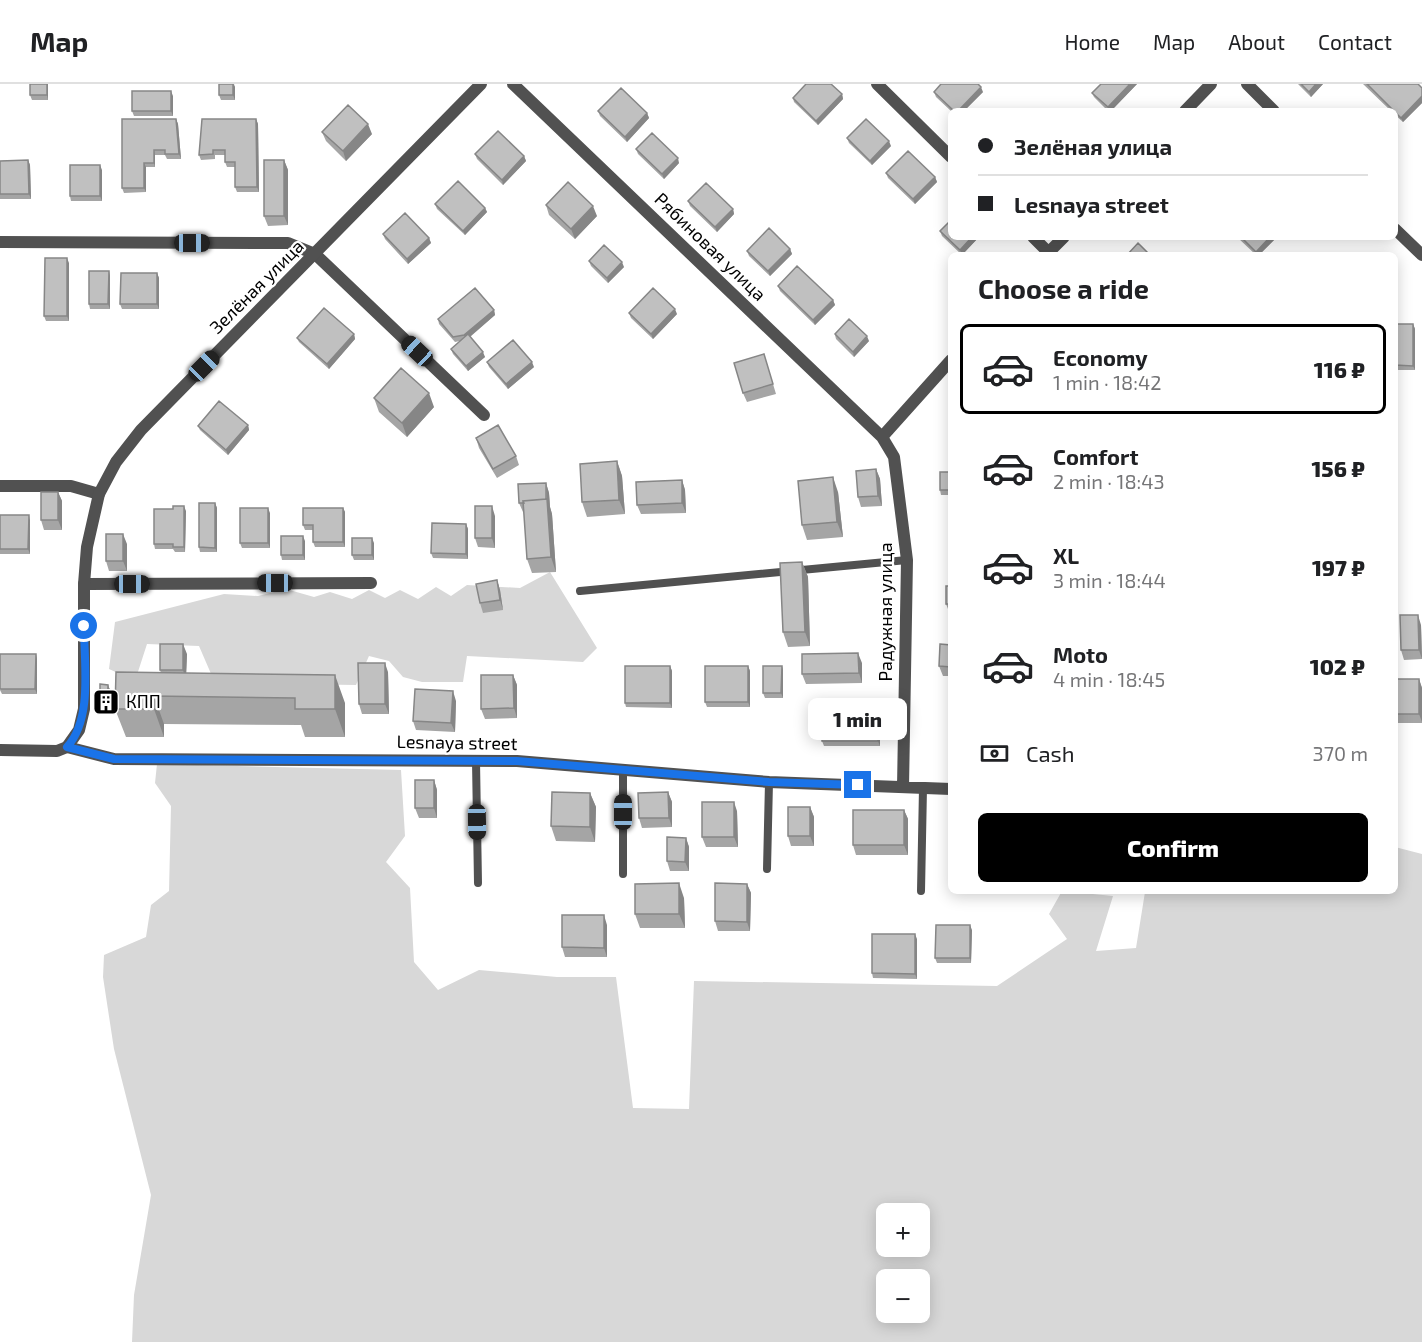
<!DOCTYPE html>
<meta charset="utf-8">
<style>
body{margin:0;font-family:"Exo 2",sans-serif;background:#f2f2f2;color:#202124;height:100vh;display:flex;flex-direction:column;font-size:22px;white-space:nowrap}
*{box-sizing:border-box;margin:0}
p{font-size:20px;color:#757577}
.icon{flex:none;width:33px;height:33px;fill:none;stroke:currentColor;stroke-width:2;stroke-linecap:round;stroke-linejoin:round}
.map{position:relative;flex:1;overflow:hidden}
.panel{position:absolute;left:948px;top:168px;width:450px;height:642px;display:flex;flex-direction:column;background:#fff;border-radius:9px;box-shadow:0 3px 15px #0003}
.panel>*{flex:none}
.guide{position:absolute;left:948px;top:24px;width:450px;height:132px;border-radius:9px;box-shadow:0 3px 15px #0003;display:grid;align-content:center;height:132px;padding:0 30px;background:#fff}
.controls{position:absolute;left:876px;top:1119px;display:grid;gap:12px}
.controls a{display:grid;place-items:center;width:54px;height:54px;border-radius:9px;background:#fff;box-shadow:0 3px 15px #0003;font-size:30px}
.end{position:absolute;width:27px;height:27px;margin:-14px;border:8px solid #1a73e8;background:#fff;box-shadow:0 0 0 3px #fff}
.from{border-radius:50%}
.bubble{position:absolute;height:42px;border-radius:9px;background:#fff;box-shadow:0 3px 15px #0003;font-size:20px;font-weight:800;line-height:42px;text-align:center}
.car{position:absolute;width:18px;height:36px;margin:-18px -9px;border-radius:8px;box-shadow:0 0 4px 2px #0007;background:linear-gradient(#222 24%,#8ab4d8 0 40%,#222 0 76%,#8ab4d8 0 86%,#222 0)}
.guide b{display:flex;align-items:center;gap:21px;height:57px;font-size:22px}
.guide b+b{border-top:2px solid #e0e0e0}
.guide i{width:15px;height:15px;background:#202124}
ul{padding:0;list-style:none}
li{display:flex;align-items:center;gap:18px;height:90px;margin:0 12px 9px;padding:0 18px;border:3px solid transparent;border-radius:9px}
li div{flex:1}
li b{display:block;font-size:22px}
li em{font-style:normal;font-weight:800}
li.current{border-color:#000}
li>.icon{width:54px;height:54px;stroke-width:1.5}
h2{padding:0 30px;font-size:27px;line-height:72px}
.pay{display:flex;align-items:center;gap:15px;height:66px;padding:0 30px;font-size:22px}
.pay p{margin-inline-start:auto}
.cta{display:flex;gap:12px;margin-top:auto;padding:12px 30px}
.cta a{flex:1;height:69px;border-radius:9px;background:#000;color:#fff;font-size:24px;font-weight:800;line-height:69px;text-align:center}
header{display:flex;align-items:center;gap:36px;box-sizing:border-box;height:84px;padding:0 30px;background:#fff;border-bottom:2px solid #e0e0e0}
header strong{font-size:28px}
nav{display:flex;gap:33px;margin-inline-start:auto;font-size:21px}
.map>svg:first-child{display:block}
.green{fill:#d8d8d8;fill-rule:evenodd}
.lines{fill:none;stroke-linecap:round;stroke-linejoin:round}
.service{stroke:#515151;stroke-width:8}
.minor{stroke:#515151;stroke-width:12}
.tertiary{stroke:#515151;stroke-width:12}
.wall{fill:#a5a5a5}
.shaded-wall{fill:#868686}
.building{fill:#c0c0c0;stroke:#868686;stroke-width:1.5}
.route{stroke:#1a73e8;stroke-width:8}
.labels{text-anchor:middle;stroke-width:4.5;stroke-linejoin:round;paint-order:stroke}
.street-label{font-size:18px;fill:#000;stroke:#fff}
.poi-label{font-size:18px;fill:#000;stroke:#fff;text-anchor:start}
</style>
<header>
<strong>Map</strong>
<nav><a>Home</a><a>Map</a><a>About</a><a>Contact</a></nav>
</header>
<div class="map">
<svg width="1422" height="1258" viewBox="0 0 1422 1258">
<rect width="100%" height="100%" fill="#fff"/>
<path class="green" d="M550 488 597 564 583 578 467 572 463 598H422L403 593 389 577 369 572 356 601 215 599 199 562 147 560 135 597 109 585 115 538 224 510 258 512 286 505 314 513 330 508 352 515 369 506 385 514 400 506 418 515 436 503 451 512 467 501 520 504Z
M157 680 401 686 405 752 386 778 410 804 414 878 438 906 479 886 557 893H616L633 1024 689 1025 694 897 997 902 1067 855 1049 830 1062 807 1113 812 1096 867 1136 864 1145 808 1395 807V763L1422 770V1258H132L134 1211 151 1111 114 965 103 893 104 871 146 853 151 821 169 807 171 722 155 699ZM886 1130H920V1162H886ZM886 1196H920V1228H886Z"/>
<g class="lines">
<path class="service" d="M580 507 907 476
M476 677 478 799
M623 686V790
M767 785 769 698
M921 807 923 704"/>
<path class="minor" d="M513 0 882 353 894 373 907 476 903 703
M877 0 951 73
M1247 0 1274 27
M1185 27 1211 0
M1395 145 1422 171
M1033 153 1051 171
M0 158 288 159 315 170 484 331
M1046 171 1064 153
M882 353 951 276
M0 402H71L99 410
M84 500 371 499
M67 663 114 675 517 677 769 698 951 705"/>
<path class="tertiary" d="M0 666 57 667 67 663 79 646 84 625V500L87 463 99 410 116 378 141 346 481 0"/>
</g>
<path class="wall" d="M48 0V16H32L30 11Z
M219 0H234L235 3V16H221L219 11Z
M1101 0H1137L1111 27H1108L1094 13 1092 9Z
M1298 0H1323L1311 13Z
M1363 0H1418L1422 4V19L1403 38 1395 31V27H1391Z
M934 8H983L964 27H951L936 13Z
M842 10 843 15 818 41 794 18 793 14Z
M173 12V32H134L132 27Z
M598 27 647 29 649 34 627 58 600 32Z
M176 35 178 40 181 75H167L165 71H155V83H146V108L124 109 122 104Z
M256 35 258 40 259 108H237L235 103V83H227L225 78V71H215V75L201 76 199 71Z
M322 48 372 50 346 77 326 57Z
M847 54 891 62 872 81 849 59Z
M636 65 679 79 664 95 638 70Z
M475 70 524 72 526 77 503 101 477 75Z
M28 76 30 81 31 115H0V77Z
M284 76 288 86V141L268 142 264 132Z
M102 86V117H71L70 112Z
M886 89 935 93 937 98 915 120 888 94Z
M688 117 733 125 734 130 717 148 690 122Z
M435 120 485 124 487 128 465 151 437 125Z
M546 121 597 132 575 155 549 131Z
M940 147 951 153H979L962 171 942 152Z
M383 150 429 154 431 159 408 180 385 155Z
M1237 153H1277L1259 171H1256Z
M790 165 792 170 770 192 749 172 747 167Z
M589 177 624 183 608 199 591 182Z
M69 179V237H46L44 232Z
M109 187 110 192V225H90L89 220Z
M157 189 159 194V225H122L120 220Z
M778 202 833 216 835 221 815 241 780 207Z
M494 226 495 231 470 253 485 273 468 287 453 270 451 265 460 257 455 258 439 240 438 235Z
M629 229 677 230 653 255 631 234Z
M1395 240H1413L1415 245V286H1395Z
M354 250 355 255 329 285 299 258 297 254Z
M835 251 869 257 854 273 836 255Z
M764 270 776 310 747 318 743 309Z
M487 278 534 283 508 305 489 283Z
M374 314 434 323 407 353 379 328Z
M248 341 249 346 228 371 200 346 198 342Z
M476 354 516 372 519 381 497 394 479 364Z
M617 377 622 392 625 430 587 433 582 418Z
M876 385 880 395 882 422 861 423 858 413Z
M951 388V411H941L940 406Z
M682 396 685 406 686 429 641 430 637 421Z
M546 399 549 409 550 423 552 430 556 488 532 489 527 475 524 428H523L519 419Z
M58 408 62 417V446H44L41 436Z
M838 408 843 453 807 456 802 441Z
M215 419 217 424V468H200L199 463Z
M343 424 345 428V463H315L313 458V446H305L303 441Z
M173 425 186 427 185 468H175L173 465H155L154 460Z
M270 429V464H242L240 459Z
M0 431 30 436V470H0Z
M495 432V464L478 463 475 454Z
M466 440 468 445V475L433 474 431 469Z
M305 457V476H282L281 471Z
M374 459V476H354L352 471Z
M127 460V487H109L106 477Z
M802 478 808 493 810 562 788 563 783 548Z
M497 496 500 506 503 526 483 529 480 519Z
M951 502V525H948L946 520Z
M1421 541 1422 575 1404 576 1401 566Z
M951 561V592H943L939 582Z
M36 570 37 575V610H2L0 606Z
M187 570 186 589 345 619V653H305L301 641 164 640V653H126L115 625 161 589 160 586Z
M862 579V599L806 600 802 590Z
M670 582 672 587V624L626 623 625 619Z
M748 582 750 587V623H707L705 618Z
M782 582 783 586V614H765L763 609Z
M388 588 389 630H362L359 620Z
M513 591 517 601V634L485 635 481 625Z
M1395 595H1419L1422 604V639H1395Z
M108 601 110 606 109 630H102L100 625Z
M456 617 455 648 416 646 413 637Z
M880 620V662H824L822 657Z
M434 696 437 706V734H419L415 724Z
M668 708 672 718V743L642 744 639 734Z
M590 709 596 723 595 758 556 757 551 742Z
M810 723 814 733V762H791L788 752Z
M904 726 908 735V771H856L853 761Z
M737 727 738 763H706L702 753Z
M686 754 689 763V787H670L667 777Z
M747 800 751 809 750 847H718L715 837Z
M684 814 685 844H640L635 830Z
M607 841V873H565L562 863Z
M972 846 971 879H937L935 874Z
M917 855V895L873 894 872 889Z"/>
<path class="shaded-wall" d="M47 0H48V16L47 11Z
M233 0 235 3V16L233 11Z
M1130 0H1137L1111 27H1109L1108 23Z
M1316 0H1323L1311 13 1309 8Z
M981 3 983 8 964 27H958Z
M171 7 173 12V32L171 27Z
M842 10 843 15 818 41 816 37Z
M1422 12V19L1403 38 1401 34Z
M647 29 649 34 627 58 625 53Z
M176 35 178 40 181 75 179 70Z
M256 35 258 40 259 108 257 103Z
M368 40 372 50 346 77 343 67Z
M889 57 891 62 872 81 870 77Z
M154 66 155 71V83L154 79Z
M524 72 526 77 503 101 502 96Z
M678 74 679 79 664 95 662 90Z
M28 76 30 81 31 115 29 110Z
M284 76 288 86V141L284 132Z
M144 79 146 83V108L144 104Z
M100 81 102 86V117L100 112Z
M935 93 937 98 915 120 913 115Z
M593 122 597 132 575 155 571 145Z
M485 124 487 128 465 151 463 147Z
M733 125 734 130 717 148 715 143Z
M972 153H979L962 171 960 166Z
M1270 153H1277L1259 171H1257L1256 168Z
M429 154 431 159 408 180 407 175Z
M790 165 792 170 770 192 768 187Z
M67 174 69 179V237L67 232Z
M622 178 624 183 608 199 607 194Z
M109 187 110 192V225L108 220Z
M157 189 159 194V225L157 220Z
M833 216 835 221 815 241 813 236Z
M675 225 677 230 653 255 651 250Z
M494 226 495 231 466 256 464 251Z
M1413 240 1415 245V286L1413 282Z
M354 250 355 255 329 285 327 280Z
M867 252 869 257 854 273 853 268Z
M483 268 485 273 468 287 466 282Z
M532 278 534 283 508 305 506 300Z
M429 309 434 323 407 353 402 339Z
M248 341 249 346 228 371 226 366Z
M617 377 622 392 625 430 619 416Z
M876 385 880 395 882 422 878 412Z
M833 393 838 408 843 453 837 438Z
M682 396 685 406 686 429 682 419Z
M546 399 549 409 550 423 552 430 556 488 551 473Z
M58 408 62 417V446L58 436Z
M215 419 217 424V468L215 464Z
M184 422 186 427 185 468 184 463Z
M492 422 495 432V464L492 454Z
M268 424 270 429V464L268 459Z
M343 424 345 428V463L343 458Z
M29 431 30 436V470L28 465Z
M466 440 468 445V475L466 470Z
M123 450 127 460V487L123 477Z
M303 452 305 457V476L303 471Z
M372 454 374 459V476L372 471Z
M802 478 808 493 810 562 805 548Z
M497 496 500 506 503 526 500 516Z
M1418 531 1421 541 1422 575 1419 566Z
M183 560 187 570 186 596 183 586Z
M858 569 862 579V599L859 589Z
M36 570 37 575V610L35 605Z
M385 579 388 588 389 630 385 620Z
M670 582 672 587V624L670 619Z
M748 582 750 587V623L748 618Z
M782 582 783 586V614L781 609Z
M335 591 345 619V653L335 625Z
M513 591 517 601V634L514 624Z
M1419 595 1422 604V638L1419 630Z
M108 601 110 606 109 630 107 625Z
M453 607 456 617 455 648 451 639Z
M154 612 164 640V653L154 625Z
M878 615 880 620V662L878 657Z
M434 696 437 706V734L434 724Z
M668 708 672 718V743L669 734Z
M590 709 596 723 595 758 590 743Z
M734 718 737 727 738 763 734 753Z
M810 723 814 733V762L810 752Z
M904 726 908 735V771L904 761Z
M686 754 689 763V787L685 778Z
M679 799 684 814 685 844 679 830Z
M747 800 751 809 750 847 747 838Z
M604 831 607 841V873L604 864Z
M970 841 972 846 971 879 970 874Z
M915 850 917 855V895L915 890Z"/>
<path class="building" d="M30 0H47V11H30Z
M219 0H233V11H219Z
M806 0H831L842 10 816 37 793 14Z
M941 0H978L981 3 958 27H954L934 8Z
M1101 0H1130L1108 23 1092 9Z
M1301 0H1316L1309 8Z
M1367 0H1418L1422 4V12L1401 34Z
M621 4 647 29 625 53 598 27Z
M132 7H171V27H132Z
M348 21 368 40 343 67 322 48Z
M122 35H176L179 70H165V66H154V79H144V104H122Z
M202 35H256L257 103H235V78H225V66H213V70L199 71Z
M866 35 889 57 870 77 847 54Z
M498 47 524 72 502 96 475 70Z
M652 49 678 74 662 90 636 65Z
M908 67 935 93 913 115 886 89Z
M28 76 29 110H0V77Z
M264 76H284V132H264Z
M70 81H100V112H70Z
M458 97 485 124 463 147 435 120Z
M568 98 593 122 571 145 546 121Z
M706 99 733 125 715 143 688 117Z
M405 129 429 154 407 175 383 150Z
M951 136V153H972L960 166 940 147Z
M769 144 790 165 768 187 747 167Z
M1241 153H1270L1256 168Z
M1138 159 1150 171H1127Z
M604 161 622 178 607 194 589 177Z
M45 174H67V232H44Z
M797 182 833 216 813 236 778 202Z
M89 187H109L108 220H89Z
M121 189H157V220H120Z
M475 204 494 226 464 251 453 253 438 235Z
M653 204 675 225 651 250 629 229Z
M324 224 354 250 327 280 297 254Z
M849 235 867 252 853 268 835 250Z
M1395 240H1413V282L1395 281Z
M468 250 483 268 466 282 451 265Z
M513 256 532 278 506 300 487 278Z
M764 270 773 300 743 309 734 279Z
M401 284 429 309 402 339 374 314Z
M219 317 248 341 226 366 198 342Z
M498 341 516 372 493 385 476 354Z
M617 377 619 416 582 418 580 380Z
M876 385 878 412 858 413 856 387Z
M940 388H951V406H940Z
M833 393 837 438 802 441 798 397Z
M682 396V419L637 421 636 398Z
M546 399V415L523 417 524 419H519L518 400Z
M41 408H58V436H41Z
M547 415 551 473 527 475 523 417Z
M199 419H215V464L199 463Z
M173 422H184V463H173V460H154V425H173Z
M475 422H492V454H475Z
M240 424H268V459H240Z
M303 424H343V458H313V441H303Z
M0 431H29L28 465H0Z
M432 439 466 440V470L431 469Z
M106 450H123V477H106Z
M281 452H303V471H281Z
M352 454H372V471H352Z
M802 478 805 548H783L780 479Z
M497 496 500 516 480 519 476 500Z
M946 502H951V520H946Z
M1400 531H1418L1419 566H1401Z
M160 560H183V586H160Z
M940 560 951 561V583L939 582Z
M858 569 859 589 802 590V570Z
M0 570H36L35 605H0Z
M358 579H385V620H359Z
M625 582H670V619H625Z
M705 582H748V618H705Z
M763 582H782L781 609H763Z
M116 588 335 591V625H295V614L154 612V625H115Z
M481 591H513L514 624 481 625Z
M1395 595H1419V630H1395Z
M100 600 108 601 107 625H100Z
M415 605 453 607 451 639 413 637Z
M822 615H878V657H822Z
M415 696H434V724H415Z
M552 708 590 709V743L551 742Z
M668 708 669 734H639L638 709Z
M702 718H734V753H702Z
M788 723H810V752H788Z
M853 726H904V761H853Z
M667 753 686 754 685 778 667 777Z
M679 799V830H635V800Z
M715 799 747 800V838L715 837Z
M562 831H604V864L562 863Z
M936 841H970V874H935Z
M872 850H915V890L872 889Z"/>
<g class="lines">
<path class="route" d="M84 542C84 579 93 635 67 663L114 675 517 677 769 698 858 701"/>
</g>
<defs>
<symbol id="building-square" viewBox="-11 -11 22 22"><rect x="-9" y="-9" width="18" height="18" rx="4" fill="#000" stroke="#fff"/><path d="M-4-6H4V6H1V3H-1V6H-4ZM-2.5-4.3h1.7v1.8h-1.7ZM.8-4.3h1.7v1.8H.8ZM-2.5-1h1.7V.8h-1.7ZM.8-1h1.7V.8H.8Z" fill="#fff"/></symbol>
</defs>
<g fill-rule="evenodd">
<use href="#building-square" x="91" y="603" width="30" height="30"/>
</g>
<g class="labels">
<g class="street-label">
<text transform="translate(710 163) rotate(44)" y="6">Рябиновая улица</text>
<text transform="translate(257 203) rotate(-45)" y="6">Зелёная улица</text>
<text transform="translate(886 528) rotate(-90)" y="6">Радужная улица</text>
<text transform="translate(457 659) rotate(1)" y="6">Lesnaya street</text>
</g>
<g class="poi-label">
<text x="126" y="624">КПП</text>
</g>
</g>
</svg>
<div class="controls">
<a>+</a>
<a>−</a>
</div>
<i class="end from" style="left:84px;top:542px"></i>
<i class="end" style="left:858px;top:701px"></i>
<div class="bubble" style="left:808px;top:614px;width:99px">1 min</div>
<i class="car" style="left:192px;top:159px;rotate:90deg"></i>
<i class="car" style="left:417px;top:267px;rotate:313deg"></i>
<i class="car" style="left:204px;top:282px;rotate:45deg"></i>
<i class="car" style="left:275px;top:499px;rotate:270deg"></i>
<i class="car" style="left:132px;top:500px;rotate:90deg"></i>
<i class="car" style="left:623px;top:728px;rotate:0deg"></i>
<i class="car" style="left:477px;top:738px;rotate:179deg"></i>
<div class="guide">
<b><i class="from"></i>Зелёная улица</b>
<b><i></i>Lesnaya street</b>
</div>
<section class="panel">
<h2>Choose a ride</h2>
<ul>
<li class="current"><svg class="icon" aria-label="car" viewBox="0 0 24 24"><path d="M5 17H2v-5l4-1 3-4h7l3 4 3 1v5h-3M9 17h6M6 11h13"/><circle cx="7" cy="17" r="2"/><circle cx="17" cy="17" r="2"/></svg><div><b>Economy</b><p>1 min · 18:42</p></div><em>116 ₽</em></li>
<li><svg class="icon" aria-label="car" viewBox="0 0 24 24"><path d="M5 17H2v-5l4-1 3-4h7l3 4 3 1v5h-3M9 17h6M6 11h13"/><circle cx="7" cy="17" r="2"/><circle cx="17" cy="17" r="2"/></svg><div><b>Comfort</b><p>2 min · 18:43</p></div><em>156 ₽</em></li>
<li><svg class="icon" aria-label="car" viewBox="0 0 24 24"><path d="M5 17H2v-5l4-1 3-4h7l3 4 3 1v5h-3M9 17h6M6 11h13"/><circle cx="7" cy="17" r="2"/><circle cx="17" cy="17" r="2"/></svg><div><b>XL</b><p>3 min · 18:44</p></div><em>197 ₽</em></li>
<li><svg class="icon" aria-label="car" viewBox="0 0 24 24"><path d="M5 17H2v-5l4-1 3-4h7l3 4 3 1v5h-3M9 17h6M6 11h13"/><circle cx="7" cy="17" r="2"/><circle cx="17" cy="17" r="2"/></svg><div><b>Moto</b><p>4 min · 18:45</p></div><em>102 ₽</em></li>
</ul>
<div class="pay"><svg class="icon" aria-label="cash" viewBox="0 0 24 24"><path d="M3 7h18v10H3z"/><circle cx="12" cy="12" r="2"/></svg>Cash<p>370 m</p></div>
<div class="cta"><a>Confirm</a></div>
</section>
</div>
